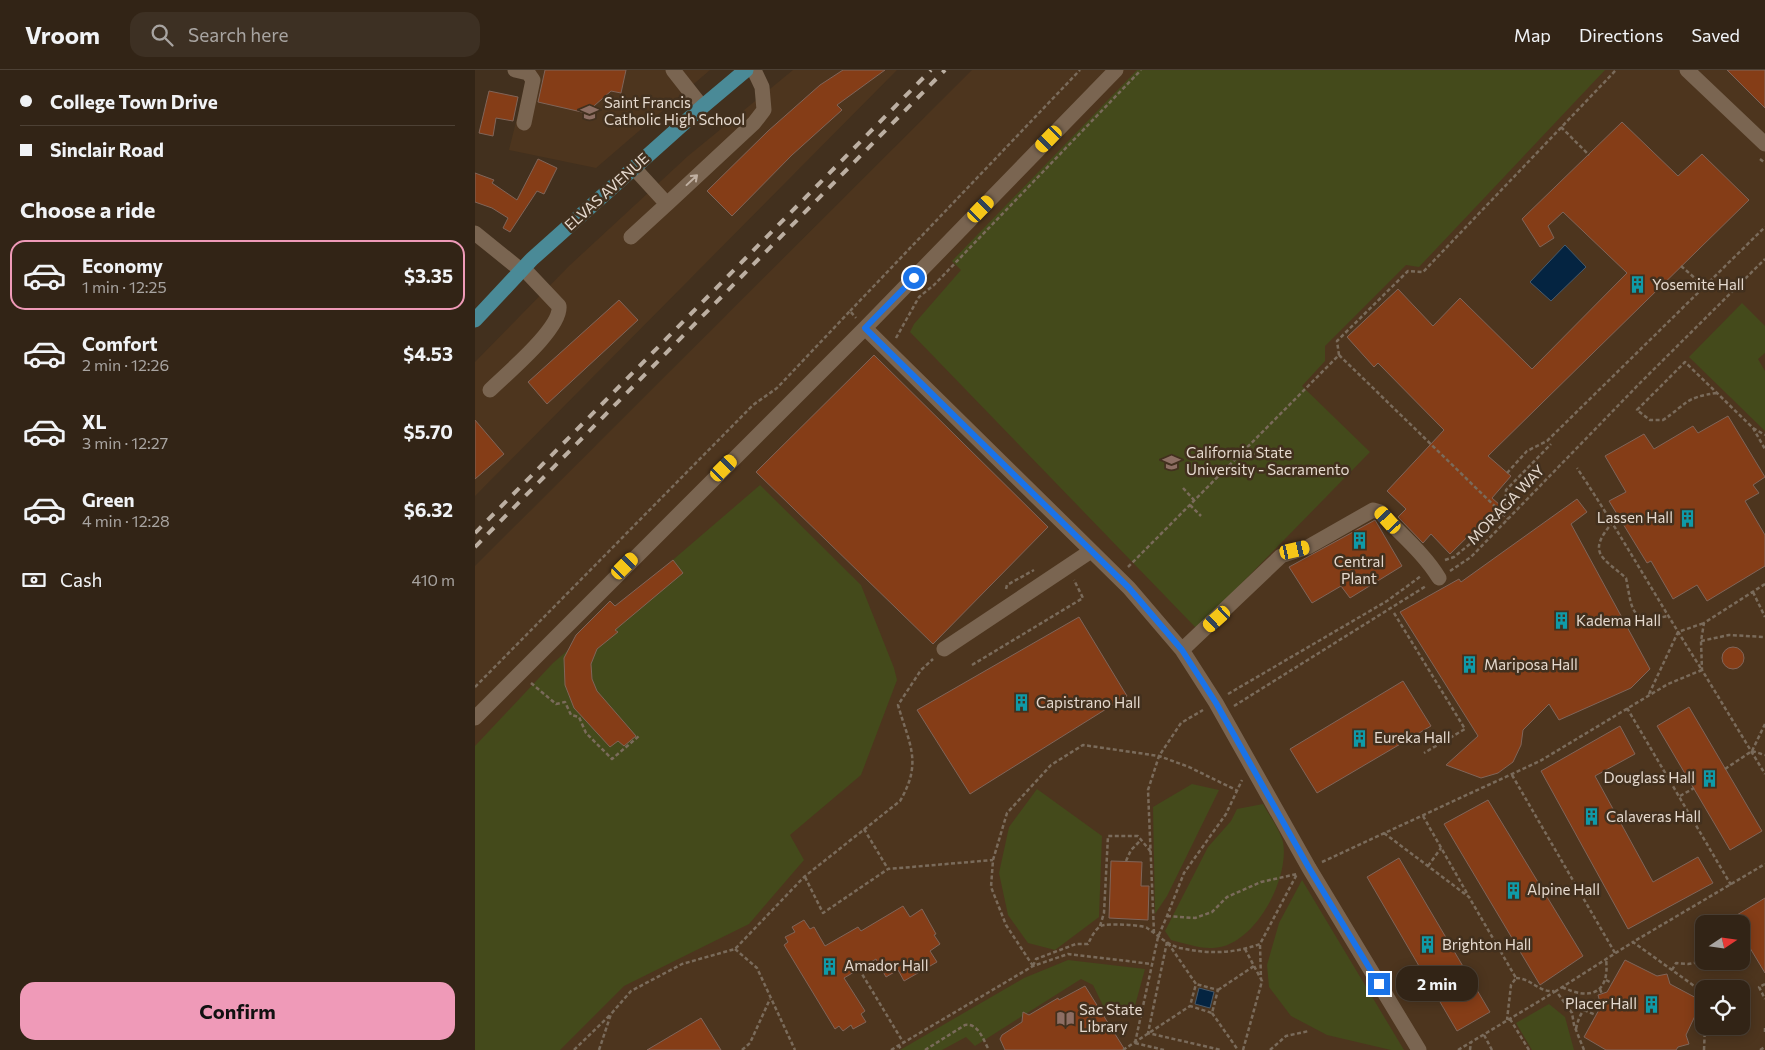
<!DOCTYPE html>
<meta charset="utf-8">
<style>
body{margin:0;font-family:Commissioner,sans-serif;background:#3d3023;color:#f1f3f6;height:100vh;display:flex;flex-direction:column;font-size:19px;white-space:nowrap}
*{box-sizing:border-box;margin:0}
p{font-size:16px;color:#a8a4a1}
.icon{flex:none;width:28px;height:28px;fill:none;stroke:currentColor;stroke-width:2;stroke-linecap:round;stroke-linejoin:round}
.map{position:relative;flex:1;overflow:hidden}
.side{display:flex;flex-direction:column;background:#322416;width:475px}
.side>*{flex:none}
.guide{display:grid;align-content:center;height:110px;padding:0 20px;background:#322416}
.needle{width:32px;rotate:77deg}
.buttons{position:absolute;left:1220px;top:845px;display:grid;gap:10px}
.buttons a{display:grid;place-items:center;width:55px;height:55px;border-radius:10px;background:#322416;box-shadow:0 2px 12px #0003,0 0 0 1px #4d4135;font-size:25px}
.end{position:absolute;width:22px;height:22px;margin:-11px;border:6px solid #1a73e8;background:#fff;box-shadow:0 0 0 2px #fff}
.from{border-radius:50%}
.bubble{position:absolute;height:35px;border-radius:15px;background:#322416;box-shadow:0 2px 12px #0003,0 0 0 1px #4d4135;font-size:16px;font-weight:700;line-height:35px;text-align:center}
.car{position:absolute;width:15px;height:30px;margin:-15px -8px;border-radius:6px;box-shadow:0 0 4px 1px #0007;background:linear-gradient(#f5c518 24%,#345 0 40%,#f5c518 0 76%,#345 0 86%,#f5c518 0)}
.guide b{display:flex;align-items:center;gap:18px;height:48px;font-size:19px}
.guide b+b{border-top:1px solid #4d4135}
.guide i{width:12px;height:12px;background:#f1f3f6}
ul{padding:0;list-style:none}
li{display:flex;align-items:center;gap:15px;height:70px;margin:0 10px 8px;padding:0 10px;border:2px solid transparent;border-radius:15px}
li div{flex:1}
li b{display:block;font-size:19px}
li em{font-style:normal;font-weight:700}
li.on{border-color:#ef9ab8}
li>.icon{width:45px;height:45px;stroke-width:1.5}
h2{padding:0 20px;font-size:22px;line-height:60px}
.pay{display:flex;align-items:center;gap:12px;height:55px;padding:0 20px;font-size:19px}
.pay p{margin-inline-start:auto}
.action{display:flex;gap:10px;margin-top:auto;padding:10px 20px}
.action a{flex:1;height:58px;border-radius:15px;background:#ef9ab8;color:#111;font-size:20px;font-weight:700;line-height:58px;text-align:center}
header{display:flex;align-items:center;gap:30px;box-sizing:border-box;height:70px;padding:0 25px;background:#322416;border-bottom:1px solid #4d4135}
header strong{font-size:24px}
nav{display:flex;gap:28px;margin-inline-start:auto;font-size:18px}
.search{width:350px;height:45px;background:#3d3023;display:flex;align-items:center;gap:12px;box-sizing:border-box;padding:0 18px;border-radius:15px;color:#a8a4a1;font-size:19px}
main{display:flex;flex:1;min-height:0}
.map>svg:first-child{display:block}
.built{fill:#4d351e;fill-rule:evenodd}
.green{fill:#444a1b}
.water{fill:#042441;stroke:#485a6b}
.building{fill:#853d17;stroke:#806559}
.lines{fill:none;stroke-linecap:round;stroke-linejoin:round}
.path{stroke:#7a6b5b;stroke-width:2.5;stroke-dasharray:4 2.5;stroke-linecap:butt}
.minor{stroke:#7a6551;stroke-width:15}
.major{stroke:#4a8a97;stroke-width:15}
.rail{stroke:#bcafa2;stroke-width:4;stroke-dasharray:9 9;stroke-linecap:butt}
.oneway{stroke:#c0b0a2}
.route{stroke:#1a73e8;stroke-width:6}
.labels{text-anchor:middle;stroke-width:5;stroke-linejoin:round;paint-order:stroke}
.poi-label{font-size:15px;fill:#e5d9ce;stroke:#42301e;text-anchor:start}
.street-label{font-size:15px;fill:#e5d9ce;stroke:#42301e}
</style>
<header>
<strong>Vroom</strong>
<div class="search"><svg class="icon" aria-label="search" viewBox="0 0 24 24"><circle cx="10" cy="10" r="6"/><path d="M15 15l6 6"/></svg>Search here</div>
<nav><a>Map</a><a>Directions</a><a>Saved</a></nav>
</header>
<main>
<section class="side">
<div class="guide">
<b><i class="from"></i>College Town Drive</b>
<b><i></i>Sinclair Road</b>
</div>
<h2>Choose a ride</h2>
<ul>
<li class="on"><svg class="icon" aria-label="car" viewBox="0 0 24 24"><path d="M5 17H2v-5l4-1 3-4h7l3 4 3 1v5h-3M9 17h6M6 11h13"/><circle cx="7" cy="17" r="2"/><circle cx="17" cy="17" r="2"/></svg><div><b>Economy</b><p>1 min · 12:25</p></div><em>$3.35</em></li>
<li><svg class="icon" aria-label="car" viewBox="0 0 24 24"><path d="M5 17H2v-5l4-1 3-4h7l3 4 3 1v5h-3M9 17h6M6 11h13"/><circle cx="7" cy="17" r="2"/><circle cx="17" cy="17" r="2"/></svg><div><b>Comfort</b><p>2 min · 12:26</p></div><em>$4.53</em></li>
<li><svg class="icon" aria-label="car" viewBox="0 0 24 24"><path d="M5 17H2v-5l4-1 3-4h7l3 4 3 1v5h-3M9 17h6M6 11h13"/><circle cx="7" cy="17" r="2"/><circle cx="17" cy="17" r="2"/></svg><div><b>XL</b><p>3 min · 12:27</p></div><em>$5.70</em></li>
<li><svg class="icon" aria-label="car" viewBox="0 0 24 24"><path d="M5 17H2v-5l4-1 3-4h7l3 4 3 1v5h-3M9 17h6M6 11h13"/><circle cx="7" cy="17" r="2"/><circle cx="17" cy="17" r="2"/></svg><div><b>Green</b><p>4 min · 12:28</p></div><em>$6.32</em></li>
</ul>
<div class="pay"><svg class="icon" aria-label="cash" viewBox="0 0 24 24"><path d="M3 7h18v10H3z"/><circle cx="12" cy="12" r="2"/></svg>Cash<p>410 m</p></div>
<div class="action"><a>Confirm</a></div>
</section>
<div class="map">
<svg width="1290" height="980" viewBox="0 0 1290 980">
<rect width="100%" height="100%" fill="#42301e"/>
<path class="built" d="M54 0H235L121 98 34 80Z
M318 0H422L0 426V292L94 196 213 86Z
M497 0H1290V980H0V496ZM1229 854H1266V891H1229ZM1229 919H1266V956H1229Z"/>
<path class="green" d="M662 0H1130L944 197 931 195 850 276V291L827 316 895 382 722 559 435 262 439 254 486 200 477 191Z
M1267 233 1290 256V283L1283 289 1290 301V361L1214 287Z
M285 415 386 515 419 598 422 610 386 705 315 765 329 790 274 854 149 916 85 980H0V676L78 593Z
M717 714 744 720 692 826 680 844 678 737Z
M562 719 627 766 624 847 580 880 553 873 533 845 524 803 534 757Z
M788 734C794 745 805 760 808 772 815 809 779 877 738 878 725 879 709 873 696 870L690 861 733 777 756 751 762 739Z
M827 810 929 980H916L852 965 816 946 794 917 792 895 804 853Z
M593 890 670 899 658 943 649 938 633 946 618 915 606 909 500 976 491 967 467 980H425L549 908Z
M1074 934 1090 947 1099 980H1057L1041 953Z"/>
<path class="water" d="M1090 175 1111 197 1076 231 1055 212Z
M724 918 739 922 735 938 720 934Z"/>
<path class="building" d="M70 0H151L146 23 136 21 111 43 63 32Z
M368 0H410L362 35 367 40 317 85 257 146 232 121 293 61 345 15Z
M1252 0H1290V38Z
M14 21 43 27 38 51 21 48 18 66 4 63Z
M1147 52 1203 106 1227 84 1274 130 1013 386 1036 406 1017 428 1025 435 975 484 956 464 948 473 923 447 931 439 912 421 969 360 903 293 899 297 872 267 923 219 958 256 985 228 1057 299 1152 203 1088 142 1073 156 1079 168 1065 177 1047 149Z
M63 89 82 98 69 124 62 121 35 162 28 158 33 148 17 138 0 132V103L19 110 17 113 42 130Z
M144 230 163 250 72 334 53 312Z
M399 285 573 457 458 574 281 402Z
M1253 346 1290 407 1278 415 1284 423 1270 431 1290 465V496L1232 531 1222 515 1198 529 1176 491 1172 493 1134 431 1151 422 1130 386 1169 364 1179 379 1218 356 1223 363Z
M0 350 29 384 0 409Z
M1102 429 1112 442 1096 454 1175 599 1156 618 1084 650 1074 634 1048 660 1046 675 1038 692 1023 703 1006 708 971 695 1003 666 925 542 984 509 986 512Z
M900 450 927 496 875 528 866 516 837 533 814 497Z
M198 490 208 503 140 560 143 562 122 579 116 594 117 609 122 621 161 666 149 676 143 671 135 677 99 638 90 615 89 588 101 565 135 531 140 536Z
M604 547 652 626 495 724 442 640Z
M1247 588a11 11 0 1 1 22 0a11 11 0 1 1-22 0Z
M928 611 956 656 842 723 815 679Z
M1214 637 1287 761 1255 780 1182 656Z
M1145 656 1160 684 1120 706 1178 812 1223 787 1238 813 1153 859 1066 701Z
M1013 730 1108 886 1065 915 969 754Z
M924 788 1015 942 982 961 892 807Z
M636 791 667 792 666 816H674L673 850 634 848Z
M1290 828V903L1266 863V854H1247Z
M428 836 435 847 447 839 461 864 459 865 465 874 455 881 462 892 429 911 423 900 411 907 401 889 369 908 390 941 386 944 391 952 378 959 376 955 368 961 364 956 360 959 309 875 313 872 310 867 320 862 317 857 329 850 335 859 339 857 350 876 383 857 386 861Z
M1150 890 1182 906 1192 904 1195 914 1227 931 1211 965 1214 974 1203 977 1201 980H1131L1109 967 1126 936 1123 925 1132 922Z
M610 916 650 980H530L525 969 527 965 547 952 548 942 554 945 583 928 584 930Z
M226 948 246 980H172Z"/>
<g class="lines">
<path class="path" d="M1086 57 1114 85
M1285 89 1290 93
M1206 196 1230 217
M375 241 605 0
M421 268 444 227 459 215 666 0
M864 285 1033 449
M1242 323C1210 327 1212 334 1188 350H1175L1162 340 1210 292 1278 358 1290 379
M1278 358 1290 365
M772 378 783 389
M1032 403 1052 381 1072 371 1290 157
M708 418 719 430
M715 435 726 446
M1138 452C1111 483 1127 487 1151 508 1157 536 1154 556 1192 546
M970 490 979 487 1024 450 1030 439 1031 420 1076 374
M653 497 864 285 862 271 933 201 948 202 1141 0
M975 501 996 487 1165 313 1290 189
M1290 514 1229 553 1226 571 1227 600 1290 704
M531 519 532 515 559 500
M1278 522 1290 547
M919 543 990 659 949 683
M1226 571 1254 565 1290 567
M497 595 608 528 599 510
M56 613 81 634 90 632 96 645 104 647 111 663 137 689 164 666
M0 617 278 335 302 318 375 241 381 248
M753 624 912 531 946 506
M1174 624 1203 562 1229 553
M759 636 951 516
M1152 638 1256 815
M1277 681 1290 685
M1250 699 1277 681 1290 654
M1037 705 1140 883
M1205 726 1219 718
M948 746 993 825
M389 759 413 799
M909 763 994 827 1041 908 1036 915 1032 950
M651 791 656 780 666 770
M847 792 1065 691 1193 614 1227 600C1184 533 1146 464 1102 398
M953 796 966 778
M330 807 348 843 413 799 518 790
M692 846 720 848 737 842 752 827 786 812 822 804
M625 856 629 843 633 766H663L676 782
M679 863 673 720 684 686 706 653 728 640
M692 872 673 963 746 980
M693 873 721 914 715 936 737 943 743 920 721 914
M785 875 786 909
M260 879 282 898 320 980
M558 896 531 855 516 817 518 790 532 743 576 695 608 675 684 686 714 697 761 720
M558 896 561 889 601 874H613C616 868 620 859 626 856 632 853 668 855 672 858 683 865 692 875 705 878 734 884 757 884 785 874L822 804
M384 899 428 972
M1197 900 1201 893 1213 894 1232 891
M1041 908C1056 908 1064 923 1079 921
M1131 910 1137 913
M1290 914 1284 917 1290 929
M1087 917C1116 931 1135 923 1131 889
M1125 919 1127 924
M743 920 779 896
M1229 923 1158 872 1290 794
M1109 940 1121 945
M737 943 763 980
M1035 949 1054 980
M1290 958V963
M1101 959C1104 944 1110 935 1124 929
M1009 965 1017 980
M660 973 683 867 692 846 709 803 751 744 767 710
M660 973 689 980
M423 975 427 980
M99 980 135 945
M124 980 136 944 156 921 207 894 260 879 329 807 425 731C448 692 434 674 423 635L446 600 458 589
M267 980 275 973 295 929
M416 980 558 896 593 884 677 894
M450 980 490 955C504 953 508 970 514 980
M648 980 715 936
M768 980 787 911 770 879
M795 980 811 966 834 961
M983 980 1081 921
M995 980 996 972
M1109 980 1099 955 1097 943 1081 921 1158 872
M1229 980 1230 956
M1285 980 1290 977"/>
<path class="minor" d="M40 0 53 3 58 10 49 53
M198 0 227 37
M1212 0 1290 74
M159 98 192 134 279 53 289 40 287 17 279 0
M0 163 47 201
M156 167 192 134
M390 258 654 518 707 580 741 633 834 798 944 980
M15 320C31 304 87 258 84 236L49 199
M469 579 616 481
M707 580 806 486 833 477 898 440 905 442C924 463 949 483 964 508
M0 648 390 258 641 0"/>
<path class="major" d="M0 250 57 189 227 37 271 0"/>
<path class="rail" d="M0 463 456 0
M0 477 470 0"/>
</g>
<defs><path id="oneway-shaft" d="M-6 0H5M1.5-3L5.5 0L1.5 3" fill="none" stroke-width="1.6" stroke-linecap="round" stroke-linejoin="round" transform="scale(1.25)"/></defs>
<use class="oneway" href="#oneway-shaft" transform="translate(217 110) rotate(-43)"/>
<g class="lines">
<path class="route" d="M439 208 390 258 654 518 707 580 741 633 834 798 904 914"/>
</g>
<defs>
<symbol id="school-bare" viewBox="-9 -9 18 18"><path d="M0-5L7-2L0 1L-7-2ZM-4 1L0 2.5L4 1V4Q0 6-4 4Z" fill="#8d6e63" stroke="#42301e" stroke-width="2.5" paint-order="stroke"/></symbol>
<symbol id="building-bare" viewBox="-9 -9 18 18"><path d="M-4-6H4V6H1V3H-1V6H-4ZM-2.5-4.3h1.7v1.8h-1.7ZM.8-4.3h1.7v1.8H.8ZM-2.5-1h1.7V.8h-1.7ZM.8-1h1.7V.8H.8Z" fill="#0f9aa8" stroke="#42301e" stroke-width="2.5" paint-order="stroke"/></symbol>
<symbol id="university-bare" viewBox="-9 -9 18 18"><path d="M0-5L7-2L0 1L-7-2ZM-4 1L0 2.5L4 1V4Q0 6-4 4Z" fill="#8d6e63" stroke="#42301e" stroke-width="2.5" paint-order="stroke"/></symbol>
<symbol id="library-bare" viewBox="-9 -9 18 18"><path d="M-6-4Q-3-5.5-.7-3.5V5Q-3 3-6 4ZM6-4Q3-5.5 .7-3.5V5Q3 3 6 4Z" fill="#8d6e63" stroke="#42301e" stroke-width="2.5" paint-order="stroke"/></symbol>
</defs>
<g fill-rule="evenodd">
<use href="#school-bare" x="102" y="30" width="25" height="25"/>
<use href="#building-bare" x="1150" y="202" width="25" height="25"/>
<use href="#university-bare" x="684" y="380" width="25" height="25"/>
<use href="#building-bare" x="1200" y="436" width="25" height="25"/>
<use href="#building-bare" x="872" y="458" width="25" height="25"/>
<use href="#building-bare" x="1074" y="538" width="25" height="25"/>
<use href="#building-bare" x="982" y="582" width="25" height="25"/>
<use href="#building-bare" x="534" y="620" width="25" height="25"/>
<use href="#building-bare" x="872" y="656" width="25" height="25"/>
<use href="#building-bare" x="1222" y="696" width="25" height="25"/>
<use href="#building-bare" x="1104" y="734" width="25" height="25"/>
<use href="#building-bare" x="1026" y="808" width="25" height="25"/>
<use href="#building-bare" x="940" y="862" width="25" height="25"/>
<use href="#building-bare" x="342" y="884" width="25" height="25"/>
<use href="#building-bare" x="1164" y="922" width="25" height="25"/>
<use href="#library-bare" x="578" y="936" width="25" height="25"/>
</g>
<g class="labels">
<g class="poi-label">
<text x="129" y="38">Saint Francis<tspan x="129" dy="17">Catholic High School</tspan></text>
<text x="1177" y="220">Yosemite Hall</text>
<text x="711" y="388">California State<tspan x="711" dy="17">University - Sacramento</tspan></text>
<text x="1198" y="453" text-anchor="end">Lassen Hall</text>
<text x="884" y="497" text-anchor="middle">Central<tspan x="884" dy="17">Plant</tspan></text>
<text x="1101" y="556">Kadema Hall</text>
<text x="1009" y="600">Mariposa Hall</text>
<text x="561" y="638">Capistrano Hall</text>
<text x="899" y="673">Eureka Hall</text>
<text x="1220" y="713" text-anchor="end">Douglass Hall</text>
<text x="1131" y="752">Calaveras Hall</text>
<text x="1052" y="825">Alpine Hall</text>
<text x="967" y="880">Brighton Hall</text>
<text x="369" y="901">Amador Hall</text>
<text x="1162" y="939" text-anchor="end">Placer Hall</text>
<text x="604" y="945">Sac State<tspan x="604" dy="17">Library</tspan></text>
</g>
<g class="street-label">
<text transform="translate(132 122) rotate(-42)" y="5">ELVAS AVENUE</text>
<text transform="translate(1031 435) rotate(-46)" y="5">MORAGA WAY</text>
</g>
</g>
</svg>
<div class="buttons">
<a><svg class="needle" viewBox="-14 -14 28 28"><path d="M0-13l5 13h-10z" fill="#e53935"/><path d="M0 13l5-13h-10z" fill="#a8a4a1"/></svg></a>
<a><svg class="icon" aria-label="locate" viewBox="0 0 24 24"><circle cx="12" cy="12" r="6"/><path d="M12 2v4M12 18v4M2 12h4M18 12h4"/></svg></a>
</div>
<i class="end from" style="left:439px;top:208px"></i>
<i class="end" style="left:904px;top:914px"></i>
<div class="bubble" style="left:921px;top:896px;width:82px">2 min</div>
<i class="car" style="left:574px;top:69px;rotate:224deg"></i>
<i class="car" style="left:506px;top:139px;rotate:44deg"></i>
<i class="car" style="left:249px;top:398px;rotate:45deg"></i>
<i class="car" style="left:913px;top:450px;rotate:318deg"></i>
<i class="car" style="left:820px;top:480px;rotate:77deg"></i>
<i class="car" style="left:150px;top:496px;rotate:45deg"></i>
<i class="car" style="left:742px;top:549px;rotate:228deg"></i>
</div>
</main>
